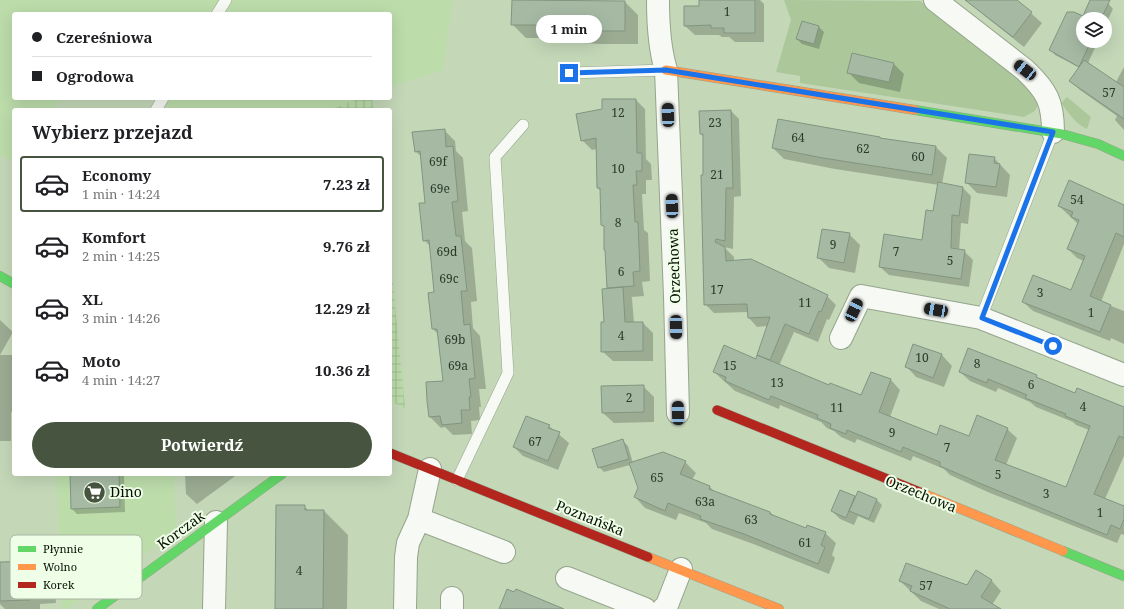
<!DOCTYPE html>
<html lang="pl">
<meta charset="utf-8">
<style>
body{margin:0;font-family:"Noto Serif",serif;background:#f2f2f2;color:#202124;height:100vh;display:flex;flex-direction:column;font-size:15px;white-space:nowrap}
*{box-sizing:border-box;margin:0}
p{font-size:13px;color:#757577}
.icon{flex:none;width:22px;height:22px;fill:none;stroke:currentColor;stroke-width:2;stroke-linecap:round;stroke-linejoin:round}
.map{position:relative;flex:1;overflow:hidden}
.sheet{position:absolute;left:12px;top:108px;width:380px;height:368px;display:flex;flex-direction:column;background:#fff;border-radius:4px;box-shadow:0 4px 16px #0002}
.sheet>*{flex:none}
.banner{position:absolute;left:12px;top:12px;width:380px;height:88px;border-radius:4px;box-shadow:0 4px 16px #0002;display:grid;align-content:center;height:88px;padding:0 20px;background:#fff}
.controls{position:absolute;left:1076px;top:12px;display:grid;gap:8px}
.controls a{display:grid;place-items:center;width:36px;height:36px;border-radius:50%;background:#fff;box-shadow:0 4px 16px #0002;font-size:20px}
.end{position:absolute;width:18px;height:18px;margin:-9px;border:5px solid #1a73e8;background:#fff;box-shadow:0 0 0 2px #fff}
.from{border-radius:50%}
.bubble{position:absolute;height:28px;border-radius:14px;background:#fff;box-shadow:0 4px 16px #0002;font-size:13px;font-weight:700;line-height:28px;text-align:center}
.car{position:absolute;width:12px;height:24px;margin:-12px -6px;border-radius:5px;box-shadow:0 0 3px 1px #0007;background:linear-gradient(#222 24%,#8ab4d8 0 40%,#222 0 76%,#8ab4d8 0 86%,#222 0)}
.banner b{display:flex;align-items:center;gap:14px;height:38px;font-size:15px}
.banner b+b{border-top:1px solid #e0e0e0}
.banner i{width:10px;height:10px;background:#202124}
ul{padding:0;list-style:none}
li{display:flex;align-items:center;gap:12px;height:56px;margin:0 8px 6px;padding:0 12px;border:2px solid transparent;border-radius:4px}
li div{flex:1}
li b{display:block;font-size:15px}
li em{font-style:normal;font-weight:700}
li.on{border-color:#475540}
li>.icon{width:36px;height:36px;stroke-width:1.5}
h2{padding:0 20px;font-size:18px;line-height:48px}
.cta{display:flex;gap:8px;margin-top:auto;padding:8px 20px}
.cta a{flex:1;height:46px;border-radius:24px;background:#475540;color:#fff;font-size:16px;font-weight:700;line-height:46px;text-align:center}
.map>svg:first-child{display:block}
.built{fill:#bcdcaa}
.industrial{fill:url(#industrial-grid)}
.green{fill:#acc89b}
.shadow{fill:#0003}
.building{fill:#a5b9a3;stroke:#819580}
.lines{fill:none;stroke-linecap:round;stroke-linejoin:round}
.lane-casing{stroke:#95a48c;stroke-width:12}
.street-casing{stroke:#95a48c;stroke-width:24}
.fast-casing{stroke:#95a48c;stroke-width:10}
.slow-casing{stroke:#95a48c;stroke-width:10}
.jam-casing{stroke:#95a48c;stroke-width:10}
.lane{stroke:#f6f9f4;stroke-width:11}
.street{stroke:#f6f9f4;stroke-width:22}
.fast{stroke:#63d668;stroke-width:9}
.slow{stroke:#ff974d;stroke-width:9}
.jam{stroke:#b3261e;stroke-width:9}
.route{stroke:#1a73e8;stroke-width:5}
.labels{text-anchor:middle;stroke-width:4;stroke-linejoin:round;paint-order:stroke}
.number-label{font-size:12px;fill:#2c3a29}
.street-label{font-size:14px;fill:#040f00;stroke:#effee7}
.poi-label{font-size:14px;fill:#040f00;stroke:#effee7;text-anchor:start}
.key{fill:#effee7;stroke:#a8b6a2;stroke-width:1}
.key-label{font-size:11px;fill:#040f00}
</style>
<div class="map">
<svg width="1124" height="609" viewBox="0 0 1124 609">
<defs>
<pattern id="industrial-grid" width="8" height="8" patternUnits="userSpaceOnUse"><rect width="8" height="8" fill="#bcdcaa"/><path d="M0 4h8M4 0v8" fill="none" stroke="#a0bc90"/></pattern>
</defs>
<rect width="100%" height="100%" fill="#c4d8b8"/>
<path class="built" d="M0 0H452L443 70 390 87V14H14V98H65L49 110H14V162L0 155Z
M154 98H359L330 110H173Z
M56 474H174L176 531 67 609H62Z"/>
<path class="industrial" d="M359 98H372L374 110H330Z
M390 254 405 408 390 401Z"/>
<path class="green" d="M784 0 920 1 1002 63 1032 90 1038 104 1037 107 1035 111 1024 117 800 83V76L776 72 791 20Z
M1067 97 1091 117 1087 129C1075 124 1069 113 1061 103Z"/>
<path class="shadow" d="M517 0 625 2 638 15V44H601L562 42 558 38H526L512 24Z
M700 0H760L764 4V42H735L729 37H722L719 35H695L685 26 700 7Z
M979 0H1016L1042 23 1024 47 986 17 975 7Z
M1091 0H1101L1108 3 1113 9 1105 26V19H1083V41H1098L1088 63 1116 82 1124 67V130L1115 120 1117 116 1080 90 1070 81 1080 68 1055 55 1050 49 1083 17Z
M802 22 819 27 824 32 819 49 802 44 797 39Z
M894 64 904 74 900 92 859 83 848 72Z
M636 100 645 109 646 159 651 164 652 180H646V194H642L644 230 648 233 650 281 642 282 644 296 631 297 632 298 634 323H643L653 333V361H613L602 351 609 289 608 288 607 252 605 250V228L602 225 601 191 598 188 597 149 592 150 582 140 603 110Z
M731 111 739 119 741 196 734 197 733 249 724 247 734 257V261L827 296 836 305 829 320 827 319 818 342 794 332 779 366 830 386 861 397 871 373 891 380 900 390 890 417 937 436 970 437 1007 429 1017 438 1006 465 1067 489 1089 430 1076 425 1073 422 1036 407 1030 402 998 388 996 392 970 381 960 372 969 350 1036 376 1040 379 1075 395 1124 408V456L1105 499 1124 506V535L1121 534 1117 543 990 493 950 475 944 469 913 456 911 461 857 439 855 443 841 437 834 431 827 428 821 422 780 405 779 409 735 391 714 372 762 359 759 355 768 326 757 327 749 318V312L714 313 705 304 704 137 701 134Z
M444 130 455 141 456 151 463 158 468 211 462 212 464 230 465 241 472 248 477 301 471 302 473 328 480 336 486 389H479L481 407H479L480 420 471 421 472 434 453 435 445 427 441 428 430 417 427 383 444 381 439 335 433 329 435 293 431 247 424 240 426 204 422 157 415 151Z
M880 137 882 139 936 147 947 158 942 184 963 188 971 196 968 224 961 223 959 251H964L973 260 969 287 889 275 880 267 923 241 934 213 939 185 835 169 784 159 773 148Z
M994 158 1010 175 1007 197 977 193 966 182Z
M1059 206 1124 207V244L1101 302 1124 311V344L1111 338 1110 341 1033 311 1023 302 1072 291 1084 261 1077 258 1068 249 1078 224Z
M849 234 860 245 855 273 829 268 818 257Z
M0 320 13 332 0 355H12L14 357V412H11V441H0Z
M914 345 942 355 952 366 944 387 916 377 906 366Z
M643 386 654 397V422L614 423 603 413Z
M549 426 569 443 558 470 523 456 514 447Z
M622 440 628 446 633 463 685 462 696 473 692 480 710 487 716 493 770 512 774 516 806 529 825 533 836 543 832 555 835 558 829 574 756 545 712 529 706 523 679 513 676 520 645 508 635 497 639 488 630 465 604 472 599 467Z
M71 474H124L125 512 77 514 72 509Z
M185 474H238L197 504 186 494Z
M858 492 877 500 882 505 874 523 858 516 854 525 840 519 832 511 855 497 856 498Z
M304 506 309 511H324L348 535 347 609H276Z
M44 562 54 572 56 603 40 604V609H5L0 604V563Z
M900 581 968 586 992 581 1001 591 992 605 999 609H939L921 601Z"/>
<path class="building" d="M512 0 625 1V31H587L547 29V25H511Z
M699 0H755V33H724V28H711V25L684 26V6H699Z
M965 0H1017L1032 12 1013 37Z
M1090 0H1110L1101 19H1083V41H1091L1079 67 1049 50 1067 12H1074L1083 16Z
M802 21 819 26 814 44 796 39Z
M852 53 894 63 889 82 847 73Z
M1084 60 1124 87V119L1069 81Z
M602 99H636L637 153H642V171H636L637 185H633L635 222H638L640 271 633 272 634 286 607 288 605 250H604V226L601 225 600 188H597L596 138 581 141 576 114 602 109Z
M731 110 733 188H726L725 241 716 239 715 242 725 247 726 261 751 259 828 295 821 312 819 311 809 334 785 324 770 360 757 355 770 317 748 318 747 304 704 305 701 175H703V134H700L699 111Z
M778 119 880 137V138L936 146 932 175 823 158 772 148Z
M445 129 446 147 453 146 458 201 452 202 456 236H461L467 291H461L464 325 470 324 475 378 469 379 471 397H469L470 410H461L462 423 442 425 440 416 429 417 427 401 426 382 443 381 437 329H432L428 293 434 292 429 240 423 241 419 203H425L420 151 415 152 412 132Z
M969 154 995 157 994 163 1000 164 996 187 965 183Z
M1069 180 1124 205V237L1116 233 1090 296 1111 305 1100 332 1022 302 1033 275 1071 290 1085 256 1067 249 1079 220 1071 217 1073 212 1058 206Z
M938 182 963 187 959 216 952 215 951 248 965 250 961 279 879 267 884 234 922 240 926 210 933 211Z
M822 229 850 233 844 263 817 258Z
M623 287 625 322H643V351L601 352V322H604L602 289Z
M913 344 942 354 933 378 905 367Z
M724 345 756 359 757 355 829 385 830 383 861 395 871 372 891 379 879 412 937 435 940 425 969 436 977 415 1008 428 995 460 1066 487 1090 426 1065 416 1066 414 1025 398 1027 395 988 379 987 383 959 372 968 348 1037 375 1036 377 1075 393 1077 388 1124 407V438L1119 436 1094 494 1124 506V519L1120 529 1111 525 1107 535 979 483 940 466V462L903 447 901 452 847 430 846 434 830 428 831 424 817 418 818 415 771 396 769 400 725 381 726 377 713 372Z
M644 385V412L602 413 601 386Z
M526 416 550 425 548 428 560 432 548 461 513 447Z
M623 439 629 459 598 468 592 449Z
M663 452 686 461 680 474 710 486 709 489 770 512V514L806 528 807 525 826 532 821 545 825 547 818 564 744 534 700 519 701 516 668 503 665 511 634 497 638 488 629 463Z
M70 474H119L120 507 71 509Z
M840 490 855 496 846 518 831 511Z
M858 491 877 499 869 519 849 511Z
M276 505H305V510H324L323 609H275Z
M44 561 45 593H30V600L0 601V562Z
M906 563 967 585 976 570 992 580 981 597 1001 609H950L910 591 912 586 899 581Z
M507 589 514 592 516 589 564 609H499Z"/>
<g class="lines">
<defs>
<path id="lane" d="M217 14 226 0
M569 73 666 70
M156 110 163 98
M981 318 1053 132
M457 480 508 373 495 157 523 125"/>
<path id="street" d="M658 0C658 24 659 47 666 70L675 296 678 413
M935 0 1025 70C1047 91 1053 102 1053 132
M841 338 861 296 981 318 1124 375
M430 469 419 519 504 552
M567 578 645 609
M214 609 216 522
M405 609 406 557 408 543 419 519
M452 609V598
M663 609 667 605 681 569"/>
<path id="fast" d="M915 110 1062 134 1098 144 1124 156
M0 276 14 284
M1063 551 1124 576
M97 609 282 474"/>
<path id="slow" d="M666 70 915 110
M922 493 1063 551
M648 557 779 609"/>
<path id="jam" d="M717 410 922 493
M390 453 648 557"/>
</defs>
<use href="#lane" class="lane-casing"/>
<use href="#street" class="street-casing"/>
<use href="#fast" class="fast-casing"/>
<use href="#slow" class="slow-casing"/>
<use href="#jam" class="jam-casing"/>
<use href="#lane" class="lane"/>
<use href="#street" class="street"/>
<use href="#fast" class="fast"/>
<use href="#slow" class="slow"/>
<use href="#jam" class="jam"/>
</g>
<g class="lines">
<path class="route" d="M569 73 666 70 1053 132 982 318 1053 346"/>
</g>
<defs>
<symbol id="supermarket-disc" viewBox="-11 -11 22 22"><circle r="9.5" fill="#475540" stroke="#effee7"/><path d="M-6-5.5h2.5l.6 2H6L4.5 2H-2.5L-4.4-4H-6ZM-1.5 3.2a1.3 1.3 0 1 0 .1 0ZM3 3.2a1.3 1.3 0 1 0 .1 0Z" fill="#fff"/></symbol>
</defs>
<g fill-rule="evenodd">
<use href="#supermarket-disc" x="82" y="480" width="25" height="25"/>
</g>
<g class="labels">
<g class="number-label">
<text x="727" y="16">1</text>
<text x="1109" y="97">57</text>
<text x="618" y="117">12</text>
<text x="715" y="127">23</text>
<text x="798" y="142">64</text>
<text x="863" y="153">62</text>
<text x="918" y="161">60</text>
<text x="438" y="166">69f</text>
<text x="618" y="173">10</text>
<text x="717" y="179">21</text>
<text x="440" y="193">69e</text>
<text x="1077" y="204">54</text>
<text x="618" y="227">8</text>
<text x="833" y="249">9</text>
<text x="447" y="256">69d</text>
<text x="896" y="256">7</text>
<text x="950" y="265">5</text>
<text x="621" y="276">6</text>
<text x="449" y="283">69c</text>
<text x="717" y="294">17</text>
<text x="1040" y="297">3</text>
<text x="805" y="307">11</text>
<text x="1091" y="317">1</text>
<text x="621" y="340">4</text>
<text x="455" y="344">69b</text>
<text x="922" y="362">10</text>
<text x="977" y="368">8</text>
<text x="458" y="370">69a</text>
<text x="730" y="370">15</text>
<text x="777" y="387">13</text>
<text x="1031" y="389">6</text>
<text x="629" y="402">2</text>
<text x="1083" y="411">4</text>
<text x="837" y="412">11</text>
<text x="892" y="437">9</text>
<text x="535" y="446">67</text>
<text x="947" y="452">7</text>
<text x="998" y="479">5</text>
<text x="657" y="482">65</text>
<text x="1046" y="498">3</text>
<text x="705" y="506">63a</text>
<text x="1100" y="517">1</text>
<text x="751" y="524">63</text>
<text x="805" y="547">61</text>
<text x="299" y="575">4</text>
<text x="926" y="590">57</text>
</g>
<g class="street-label">
<text transform="translate(674 266) rotate(-92)" y="5">Orzechowa</text>
<text transform="translate(921 494) rotate(22)" y="5">Orzechowa</text>
<text transform="translate(590 518) rotate(22)" y="5">Poznańska</text>
<text transform="translate(181 530) rotate(-36)" y="5">Korczak</text>
</g>
<g class="poi-label">
<text x="110" y="497">Dino</text>
</g>
</g>
<rect x="10" y="535" width="132" height="64" rx="6" class="key"/>
<rect x="18" y="546" width="18" height="6" fill="#63d668"/>
<rect x="18" y="564" width="18" height="6" fill="#ff974d"/>
<rect x="18" y="582" width="18" height="6" fill="#b3261e"/>
<g class="key-label">
<text x="43" y="553">Płynnie</text>
<text x="43" y="571">Wolno</text>
<text x="43" y="589">Korek</text>
</g>
</svg>
<div class="controls">
<a><svg class="icon" aria-label="layers" viewBox="0 0 24 24"><path d="M12 4l9 5-9 5-9-5zM3 14l9 5 9-5"/></svg></a>
</div>
<i class="end from" style="left:1053px;top:346px"></i>
<i class="end" style="left:569px;top:73px"></i>
<div class="bubble" style="left:536px;top:15px;width:66px">1 min</div>
<i class="car" style="left:1025px;top:70px;rotate:308deg"></i>
<i class="car" style="left:668px;top:115px;rotate:358deg"></i>
<i class="car" style="left:672px;top:206px;rotate:358deg"></i>
<i class="car" style="left:854px;top:310px;rotate:25deg"></i>
<i class="car" style="left:936px;top:310px;rotate:280deg"></i>
<i class="car" style="left:676px;top:327px;rotate:179deg"></i>
<i class="car" style="left:678px;top:413px;rotate:359deg"></i>
<div class="banner">
<b><i class="from"></i>Czereśniowa</b>
<b><i></i>Ogrodowa</b>
</div>
<section class="sheet">
<h2>Wybierz przejazd</h2>
<ul>
<li class="on"><svg class="icon" aria-label="car" viewBox="0 0 24 24"><path d="M5 17H2v-5l4-1 3-4h7l3 4 3 1v5h-3M9 17h6M6 11h13"/><circle cx="7" cy="17" r="2"/><circle cx="17" cy="17" r="2"/></svg><div><b>Economy</b><p>1 min · 14:24</p></div><em>7.23 zł</em></li>
<li><svg class="icon" aria-label="car" viewBox="0 0 24 24"><path d="M5 17H2v-5l4-1 3-4h7l3 4 3 1v5h-3M9 17h6M6 11h13"/><circle cx="7" cy="17" r="2"/><circle cx="17" cy="17" r="2"/></svg><div><b>Komfort</b><p>2 min · 14:25</p></div><em>9.76 zł</em></li>
<li><svg class="icon" aria-label="car" viewBox="0 0 24 24"><path d="M5 17H2v-5l4-1 3-4h7l3 4 3 1v5h-3M9 17h6M6 11h13"/><circle cx="7" cy="17" r="2"/><circle cx="17" cy="17" r="2"/></svg><div><b>XL</b><p>3 min · 14:26</p></div><em>12.29 zł</em></li>
<li><svg class="icon" aria-label="car" viewBox="0 0 24 24"><path d="M5 17H2v-5l4-1 3-4h7l3 4 3 1v5h-3M9 17h6M6 11h13"/><circle cx="7" cy="17" r="2"/><circle cx="17" cy="17" r="2"/></svg><div><b>Moto</b><p>4 min · 14:27</p></div><em>10.36 zł</em></li>
</ul>
<div class="cta"><a>Potwierdź</a></div>
</section>
</div>
